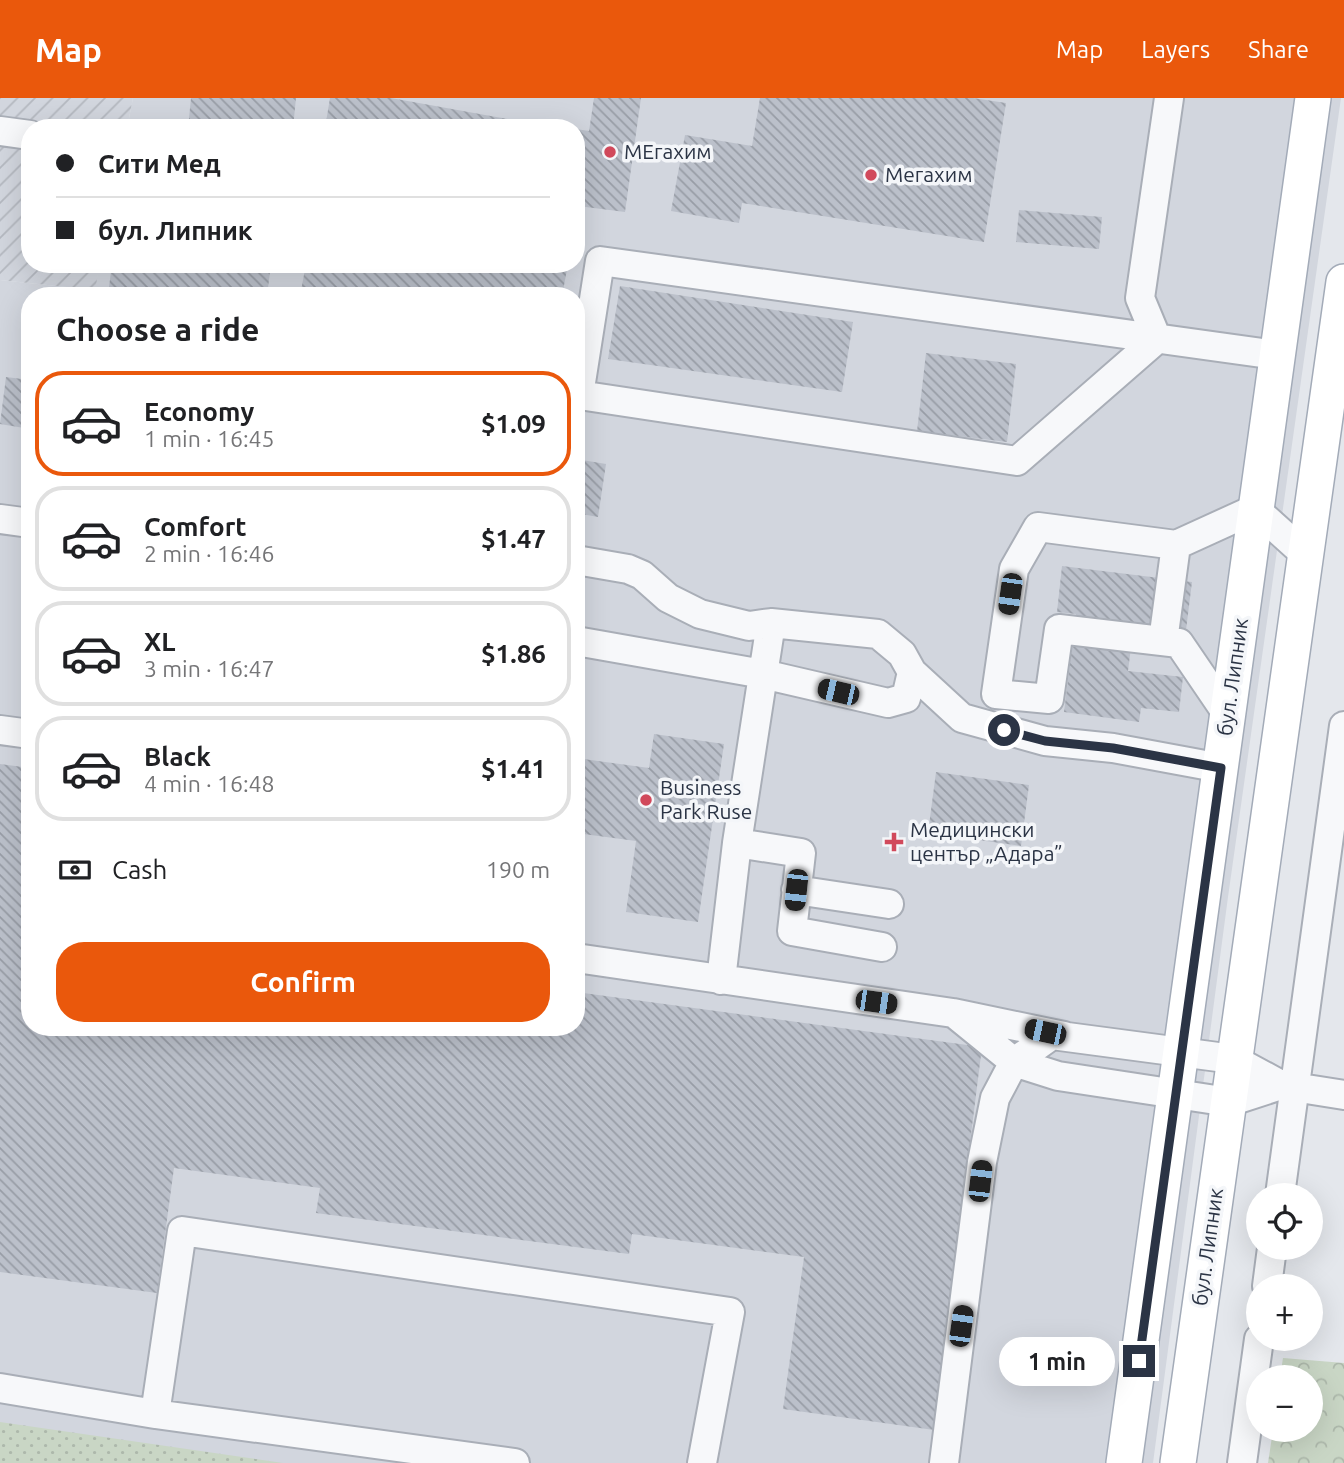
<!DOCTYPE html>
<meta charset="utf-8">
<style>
body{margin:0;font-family:Ubuntu,sans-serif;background:#f2f2f2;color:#202124;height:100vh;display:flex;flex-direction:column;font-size:26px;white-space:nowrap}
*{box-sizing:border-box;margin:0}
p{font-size:23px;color:#757577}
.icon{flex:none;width:38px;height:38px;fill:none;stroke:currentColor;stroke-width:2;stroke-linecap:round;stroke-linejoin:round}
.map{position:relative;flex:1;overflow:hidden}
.side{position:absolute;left:21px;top:189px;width:564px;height:749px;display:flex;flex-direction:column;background:#fff;border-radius:28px;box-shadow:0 7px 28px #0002}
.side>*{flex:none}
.top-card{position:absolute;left:21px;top:21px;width:564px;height:154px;border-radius:28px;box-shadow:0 7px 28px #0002;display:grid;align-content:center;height:154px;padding:0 35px;background:#fff}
.tools{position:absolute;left:1246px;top:1085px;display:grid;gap:14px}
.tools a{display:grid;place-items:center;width:77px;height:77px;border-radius:50%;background:#fff;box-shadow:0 7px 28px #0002;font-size:35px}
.end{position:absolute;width:32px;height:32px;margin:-16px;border:9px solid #2b3445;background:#fff;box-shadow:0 0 0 4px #fff}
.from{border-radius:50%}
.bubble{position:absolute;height:49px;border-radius:24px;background:#fff;box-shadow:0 7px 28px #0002;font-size:23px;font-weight:600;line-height:49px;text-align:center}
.car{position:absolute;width:21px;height:42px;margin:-21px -10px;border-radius:9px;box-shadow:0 0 5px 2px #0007;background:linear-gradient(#222 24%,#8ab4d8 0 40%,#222 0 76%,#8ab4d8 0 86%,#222 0)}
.top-card b{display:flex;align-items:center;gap:24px;height:66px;font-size:26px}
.top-card b+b{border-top:2px solid #e0e0e0}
.top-card i{width:18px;height:18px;background:#202124}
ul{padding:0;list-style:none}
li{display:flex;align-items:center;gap:21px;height:105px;margin:0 14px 10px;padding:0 21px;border:4px solid #e0e0e0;border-radius:28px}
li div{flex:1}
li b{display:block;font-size:26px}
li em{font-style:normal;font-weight:600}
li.current{border-color:#ea580c}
li>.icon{width:63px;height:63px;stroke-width:1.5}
h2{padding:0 35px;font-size:32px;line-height:84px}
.pay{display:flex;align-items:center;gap:18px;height:77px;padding:0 35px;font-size:26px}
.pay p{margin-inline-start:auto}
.cta{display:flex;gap:14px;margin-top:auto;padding:14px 35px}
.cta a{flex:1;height:80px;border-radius:28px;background:#ea580c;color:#fff;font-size:28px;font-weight:600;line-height:80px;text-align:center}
header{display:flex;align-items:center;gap:42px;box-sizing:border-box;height:98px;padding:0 35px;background:#ea580c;color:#fff}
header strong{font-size:33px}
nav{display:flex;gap:38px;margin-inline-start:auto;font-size:24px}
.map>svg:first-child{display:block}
.built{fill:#d2d6de;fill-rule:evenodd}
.industrial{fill:url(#industrial-furrows)}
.grass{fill:url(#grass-dots)}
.park{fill:url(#park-crowns)}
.building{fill:url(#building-back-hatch)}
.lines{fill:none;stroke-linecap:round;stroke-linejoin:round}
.minor-casing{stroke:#a9aeb7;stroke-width:32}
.major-casing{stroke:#a3abb8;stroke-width:38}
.minor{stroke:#f7f8fa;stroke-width:28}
.major{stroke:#fff;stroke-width:35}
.route{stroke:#2b3445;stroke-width:9}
.poi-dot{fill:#d1495b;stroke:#f4f6f9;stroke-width:2.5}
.labels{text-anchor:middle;stroke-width:7;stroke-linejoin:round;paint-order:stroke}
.poi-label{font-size:21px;fill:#2b3445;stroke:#f4f6f9;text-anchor:start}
.street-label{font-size:21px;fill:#2b3445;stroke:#f4f6f9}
</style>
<header>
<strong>Map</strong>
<nav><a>Map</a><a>Layers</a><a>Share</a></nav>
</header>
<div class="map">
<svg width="1344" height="1365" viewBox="0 0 1344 1365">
<defs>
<pattern id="industrial-furrows" width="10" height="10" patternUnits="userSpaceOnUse" patternTransform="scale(1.75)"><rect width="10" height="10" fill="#d2d6de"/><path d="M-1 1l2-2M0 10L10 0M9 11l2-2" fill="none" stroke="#b4b8c0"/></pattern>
<pattern id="grass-dots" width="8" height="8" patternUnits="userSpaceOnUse" patternTransform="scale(1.75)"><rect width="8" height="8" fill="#c9d6c5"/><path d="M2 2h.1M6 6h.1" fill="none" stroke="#adb8ab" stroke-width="1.8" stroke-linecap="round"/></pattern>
<pattern id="park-crowns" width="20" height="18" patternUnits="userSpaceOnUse" patternTransform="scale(1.75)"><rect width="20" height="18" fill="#c9d6c5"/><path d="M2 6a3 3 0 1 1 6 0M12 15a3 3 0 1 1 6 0" fill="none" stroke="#adb8ab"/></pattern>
<pattern id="building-back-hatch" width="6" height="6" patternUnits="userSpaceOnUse" patternTransform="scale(1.75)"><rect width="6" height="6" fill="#bbc0ca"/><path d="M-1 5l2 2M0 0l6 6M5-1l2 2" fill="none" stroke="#989da6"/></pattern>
</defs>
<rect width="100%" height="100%" fill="#e4e7ec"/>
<path class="built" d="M133 0H1341L1228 799 1153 1365H0V182L94 192 100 166H576V30H127ZM30 198H576V929H30Z"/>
<path class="industrial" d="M0 0H133L127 30H30V166H100L95 192 0 182Z"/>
<path class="grass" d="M0 1324 283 1365H0Z"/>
<path class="park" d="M1283 1260 1344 1265V1365H1268L1273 1332H1311V1279H1280Z"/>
<path class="building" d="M191 0H296L293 30H188Z
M330 0H391L558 30H325Z
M594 0H641L625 114 578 108 576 115V31L589 33Z
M760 0H973L1006 5 984 144 742 105 739 125 671 113 685 37 752 48Z
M1019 112 1102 119 1099 151 1016 144Z
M112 166H271L267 198H174L109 189Z
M306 166H568L562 198H300Z
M620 188 853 224 842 294 608 261Z
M926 255 1016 266 1007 344 917 333Z
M6 279 30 282V331L0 326Z
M576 361 606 366 598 419 576 415Z
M1062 468 1192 484 1186 532 1134 526 1128 573 1183 579 1179 614 1141 610 1139 624 1064 614 1076 516 1057 514Z
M654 636 724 646 698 824 626 814 636 743 576 735V660L649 670Z
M0 666 30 670V929H576V894L982 949 934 1332 783 1311 804 1159 632 1136 629 1156 316 1115 320 1090 174 1070 157 1195 0 1174Z
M936 674 1029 687 1021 748 928 735Z"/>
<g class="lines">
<defs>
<path id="minor" d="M1169 0 1140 200 1157 241 1017 363 579 297 600 163 1277 257
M0 33 30 37
M0 421 30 425
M576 462 628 471 642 477 668 500 700 516 749 528 771 525 878 536 902 556 912 574 962 620 1045 643 1113 650 1221 670
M576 543 763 576 888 605 906 600 912 574
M1163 543 1176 447
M1228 617 1179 545 1059 531 1049 601 996 596 1014 471 1038 429 1176 447 1255 411 1306 457
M0 632 30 636
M737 745 801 755 792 833 882 849
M796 792 889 806
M576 860 953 915 1064 938
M721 882 737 745 771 525
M955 916 1014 964 1058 978 1229 1004 1281 987
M1280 1097 1344 628
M1267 1188 1272 1150
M0 1290 155 1316 515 1365
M155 1316 182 1133 730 1214 702 1365
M944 1365 982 1064 995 1000 1014 964 1052 937 1233 961 1281 987 1344 997
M1242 1365 1259 1241"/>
<path id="major" d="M1124 1365 1313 0
M1178 1365 1344 184"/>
</defs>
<use href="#minor" class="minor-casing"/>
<use href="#major" class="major-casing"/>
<use href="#minor" class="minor"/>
<use href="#major" class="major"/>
</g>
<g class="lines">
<path class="route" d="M1004 632 1045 643 1113 650 1221 670 1139 1263"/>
</g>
<g class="poi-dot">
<circle cx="610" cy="54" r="7"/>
<circle cx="871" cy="77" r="7"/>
<circle cx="646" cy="702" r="7"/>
<path d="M890.5 733.5h7v7h7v7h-7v7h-7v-7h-7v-7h7z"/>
</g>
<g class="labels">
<g class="poi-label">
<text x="624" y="61">МЕгахим</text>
<text x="885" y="84">Мегахим</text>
<text x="660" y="697">Business<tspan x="660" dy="24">Park Ruse</tspan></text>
<text x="910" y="739">Медицински<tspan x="910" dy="24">център „Адара”</tspan></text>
</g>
<g class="street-label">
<text transform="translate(1233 579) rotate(-82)" y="7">бул. Липник</text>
<text transform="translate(1208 1149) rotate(-82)" y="7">бул. Липник</text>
</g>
</g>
</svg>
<div class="tools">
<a><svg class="icon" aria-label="locate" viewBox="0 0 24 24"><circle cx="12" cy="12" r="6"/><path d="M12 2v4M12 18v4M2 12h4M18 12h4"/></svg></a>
<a>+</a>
<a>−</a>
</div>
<i class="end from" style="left:1004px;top:632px"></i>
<i class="end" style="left:1139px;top:1263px"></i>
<div class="bubble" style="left:999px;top:1239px;width:116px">1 min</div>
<i class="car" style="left:1010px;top:496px;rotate:188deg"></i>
<i class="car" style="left:838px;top:594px;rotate:283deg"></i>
<i class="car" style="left:796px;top:792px;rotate:186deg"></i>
<i class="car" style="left:876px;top:904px;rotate:98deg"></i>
<i class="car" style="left:1045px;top:934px;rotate:282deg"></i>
<i class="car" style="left:980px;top:1083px;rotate:7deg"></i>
<i class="car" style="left:961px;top:1228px;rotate:8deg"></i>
<div class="top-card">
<b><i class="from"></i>Сити Мед</b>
<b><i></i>бул. Липник</b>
</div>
<section class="side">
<h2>Choose a ride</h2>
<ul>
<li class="current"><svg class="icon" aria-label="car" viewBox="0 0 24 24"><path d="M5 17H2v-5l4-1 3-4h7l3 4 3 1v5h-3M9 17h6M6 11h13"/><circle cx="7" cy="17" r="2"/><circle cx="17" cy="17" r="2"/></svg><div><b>Economy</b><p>1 min · 16:45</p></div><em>$1.09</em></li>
<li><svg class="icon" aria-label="car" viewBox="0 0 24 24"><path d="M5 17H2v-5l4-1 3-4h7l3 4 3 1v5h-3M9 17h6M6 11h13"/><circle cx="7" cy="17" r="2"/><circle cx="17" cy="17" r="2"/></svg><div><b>Comfort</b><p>2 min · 16:46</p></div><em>$1.47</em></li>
<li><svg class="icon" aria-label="car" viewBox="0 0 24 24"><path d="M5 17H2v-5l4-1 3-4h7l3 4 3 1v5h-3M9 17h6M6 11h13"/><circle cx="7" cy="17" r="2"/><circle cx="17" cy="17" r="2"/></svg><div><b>XL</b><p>3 min · 16:47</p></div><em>$1.86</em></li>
<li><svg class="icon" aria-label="car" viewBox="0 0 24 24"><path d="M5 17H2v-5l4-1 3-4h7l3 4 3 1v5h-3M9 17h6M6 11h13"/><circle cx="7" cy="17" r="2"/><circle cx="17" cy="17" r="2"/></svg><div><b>Black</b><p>4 min · 16:48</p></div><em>$1.41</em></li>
</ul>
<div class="pay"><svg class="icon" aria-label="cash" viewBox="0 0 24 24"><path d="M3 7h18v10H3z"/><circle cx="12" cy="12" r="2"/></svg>Cash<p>190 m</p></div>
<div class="cta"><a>Confirm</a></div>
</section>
</div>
